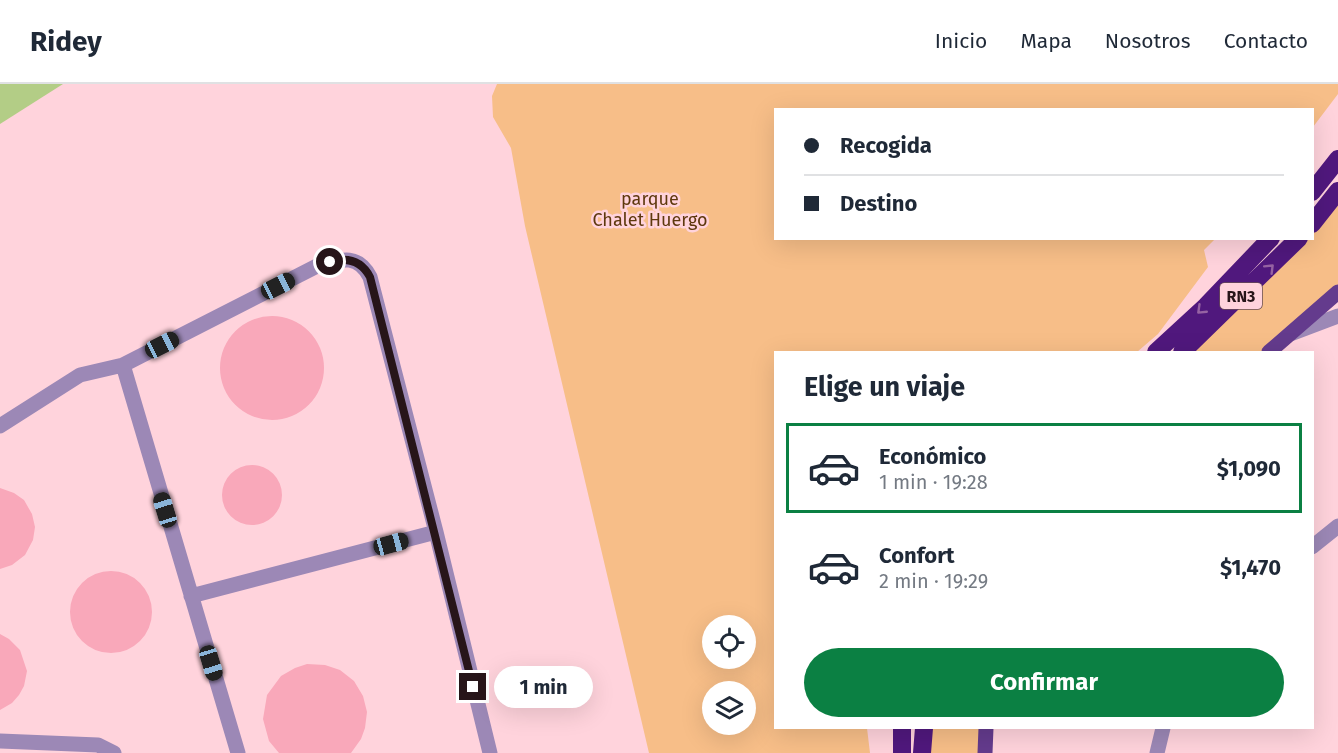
<!DOCTYPE html>
<html lang="es">
<meta charset="utf-8">
<style>
body{margin:0;font-family:"Fira Sans",sans-serif;background:#f6f6f7;color:#1f2937;height:100vh;display:flex;flex-direction:column;font-size:22px;white-space:nowrap}
*{box-sizing:border-box;margin:0}
p{font-size:20px;color:#747a83}
.icon{flex:none;width:33px;height:33px;fill:none;stroke:currentColor;stroke-width:2;stroke-linecap:round;stroke-linejoin:round}
.map{position:relative;flex:1;overflow:hidden}
.sheet{position:absolute;left:774px;top:267px;width:540px;height:378px;display:flex;flex-direction:column;background:#fff;border-radius:0px;box-shadow:0 6px 24px #0002}
.sheet>*{flex:none}
.banner{position:absolute;left:774px;top:24px;width:540px;height:132px;border-radius:0px;box-shadow:0 6px 24px #0002;display:grid;align-content:center;height:132px;padding:0 30px;background:#fff}
.tools{position:absolute;left:702px;top:531px;display:grid;gap:12px}
.tools a{display:grid;place-items:center;width:54px;height:54px;border-radius:50%;background:#fff;box-shadow:0 6px 24px #0002;font-size:30px}
.end{position:absolute;width:27px;height:27px;margin:-14px;border:8px solid #271519;background:#fff;box-shadow:0 0 0 3px #fff}
.from{border-radius:50%}
.bubble{position:absolute;height:42px;border-radius:21px;background:#fff;box-shadow:0 6px 24px #0002;font-size:20px;font-weight:700;line-height:42px;text-align:center}
.car{position:absolute;width:18px;height:36px;margin:-18px -9px;border-radius:8px;box-shadow:0 0 4px 2px #0007;background:linear-gradient(#222 24%,#8ab4d8 0 40%,#222 0 76%,#8ab4d8 0 86%,#222 0)}
.banner b{display:flex;align-items:center;gap:21px;height:57px;font-size:22px}
.banner b+b{border-top:2px solid #e0e1e3}
.banner i{width:15px;height:15px;background:#1f2937}
ul{padding:0;list-style:none}
li{display:flex;align-items:center;gap:18px;height:90px;margin:0 12px 9px;padding:0 18px;border:3px solid transparent;border-radius:0px}
li div{flex:1}
li b{display:block;font-size:22px}
li em{font-style:normal;font-weight:700}
li.selected{border-color:#0b8043}
li>.icon{width:54px;height:54px;stroke-width:1.5}
h2{padding:0 30px;font-size:27px;line-height:72px}
.action{display:flex;gap:12px;margin-top:auto;padding:12px 30px}
.action a{flex:1;height:69px;border-radius:36px;background:#0b8043;color:#fff;font-size:24px;font-weight:700;line-height:69px;text-align:center}
header{display:flex;align-items:center;gap:36px;box-sizing:border-box;height:84px;padding:0 30px;background:#fff;border-bottom:2px solid #e0e1e3}
header strong{font-size:28px}
nav{display:flex;gap:33px;margin-inline-start:auto;font-size:21px}
.map>svg:first-child{display:block}
.green{fill:#f7be88;fill-rule:evenodd}
.water{fill:#b3cd86}
.building{fill:#f9a8ba}
.lines{fill:none;stroke-linecap:round;stroke-linejoin:round}
.minor{stroke:#9c88b6;stroke-width:15}
.major{stroke:#643b8d;stroke-width:15}
.highway{stroke:#50187d;stroke-width:18}
.oneway{stroke:#9663a3}
.route{stroke:#271519;stroke-width:8}
.labels{text-anchor:middle;stroke-width:5;stroke-linejoin:round;paint-order:stroke}
.shield{fill:#ffd3dc;stroke:#684e54;stroke-width:1.5}
.shield-label{font-size:16px;font-weight:bold;fill:#271519}
.park-label{font-size:18px;fill:#5e380d;stroke:#ffd3dc}
</style>
<header>
<strong>Ridey</strong>
<nav><a>Inicio</a><a>Mapa</a><a>Nosotros</a><a>Contacto</a></nav>
</header>
<div class="map">
<svg width="1338" height="669" viewBox="0 0 1338 669">
<rect width="100%" height="100%" fill="#ffd3dc"/>
<path class="green" d="M497 0H1338V10L1313 43 1312 26H776V154L1215 155 1204 166 1208 183 1158 250 1137 268H776V644H867L870 669H649L525 142 511 64 493 33 492 12ZM712 542H746V574H712ZM712 608H746V640H712Z
M1338 107V208L1269 268H1182L1299 155 1312 154 1313 140Z
M924 644H986L985 669H922Z"/>
<path class="water" d="M0 0H63L0 40Z"/>
<path class="building" d="M220 284a52 52 0 1 1 104 0a52 52 0 1 1-104 0Z
M222 411a30 30 0 1 1 60 0a30 30 0 1 1-60 0Z
M0 404 14 409 24 416 32 430 35 443 33 456 25 471 12 481 0 485Z
M70 528a41 41 0 1 1 82 0a41 41 0 1 1-82 0Z
M0 550 9 555 20 566 27 587 24 602 19 611 12 619 0 626Z
M307 580 325 581 340 586 354 597 363 612 367 628 365 644 361 655 351 669H279L269 657 263 635 267 611 281 592 295 584Z"/>
<g class="lines">
<path class="minor" d="M1293 249 1338 232
M0 342 80 291 123 281
M1312 463 1338 442
M191 512 436 448
M0 657 98 661 114 669
M238 669 123 281 317 182C339 176 357 168 370 193L436 448 490 669
M1157 669 1163 644"/>
<path class="major" d="M1269 268 1338 208
M985 669 986 644"/>
<path class="highway" d="M1312 108 1338 75
M1312 140 1338 107
M1156 268 1206 222 1271 154
M1182 268 1299 154
M902 644V669
M922 669 924 644"/>
</g>
<defs><path id="oneway-chevron" d="M-2-3.5L2.5 0L-2 3.5" fill="none" stroke-width="1.6" stroke-linecap="round" stroke-linejoin="round" transform="scale(1.5)"/></defs>
<g class="oneway">
<use href="#oneway-chevron" transform="translate(1270 184) rotate(-45)"/>
<use href="#oneway-chevron" transform="translate(1201 226) rotate(136)"/>
</g>
<g class="lines">
<path class="route" d="M330 178C347 173 361 176 370 193L473 603"/>
</g>
<g class="labels">
<rect class="shield" x="1220" y="199" width="42" height="26" rx="4.5"/>
<g class="shield-label">
<text x="1241" y="218">RN3</text>
</g>
<g class="park-label">
<text x="650" y="121">parque<tspan x="650" dy="21">Chalet Huergo</tspan></text>
</g>
</g>
</svg>
<div class="tools">
<a><svg class="icon" aria-label="locate" viewBox="0 0 24 24"><circle cx="12" cy="12" r="6"/><path d="M12 2v4M12 18v4M2 12h4M18 12h4"/></svg></a>
<a><svg class="icon" aria-label="layers" viewBox="0 0 24 24"><path d="M12 4l9 5-9 5-9-5zM3 14l9 5 9-5"/></svg></a>
</div>
<i class="end from" style="left:330px;top:178px"></i>
<i class="end" style="left:473px;top:603px"></i>
<div class="bubble" style="left:494px;top:582px;width:99px">1 min</div>
<i class="car" style="left:278px;top:202px;rotate:63deg"></i>
<i class="car" style="left:162px;top:261px;rotate:63deg"></i>
<i class="car" style="left:165px;top:426px;rotate:343deg"></i>
<i class="car" style="left:391px;top:460px;rotate:75deg"></i>
<i class="car" style="left:211px;top:579px;rotate:163deg"></i>
<div class="banner">
<b><i class="from"></i>Recogida</b>
<b><i></i>Destino</b>
</div>
<section class="sheet">
<h2>Elige un viaje</h2>
<ul>
<li class="selected"><svg class="icon" aria-label="car" viewBox="0 0 24 24"><path d="M5 17H2v-5l4-1 3-4h7l3 4 3 1v5h-3M9 17h6M6 11h13"/><circle cx="7" cy="17" r="2"/><circle cx="17" cy="17" r="2"/></svg><div><b>Económico</b><p>1 min · 19:28</p></div><em>$1,090</em></li>
<li><svg class="icon" aria-label="car" viewBox="0 0 24 24"><path d="M5 17H2v-5l4-1 3-4h7l3 4 3 1v5h-3M9 17h6M6 11h13"/><circle cx="7" cy="17" r="2"/><circle cx="17" cy="17" r="2"/></svg><div><b>Confort</b><p>2 min · 19:29</p></div><em>$1,470</em></li>
</ul>
<div class="action"><a>Confirmar</a></div>
</section>
</div>
